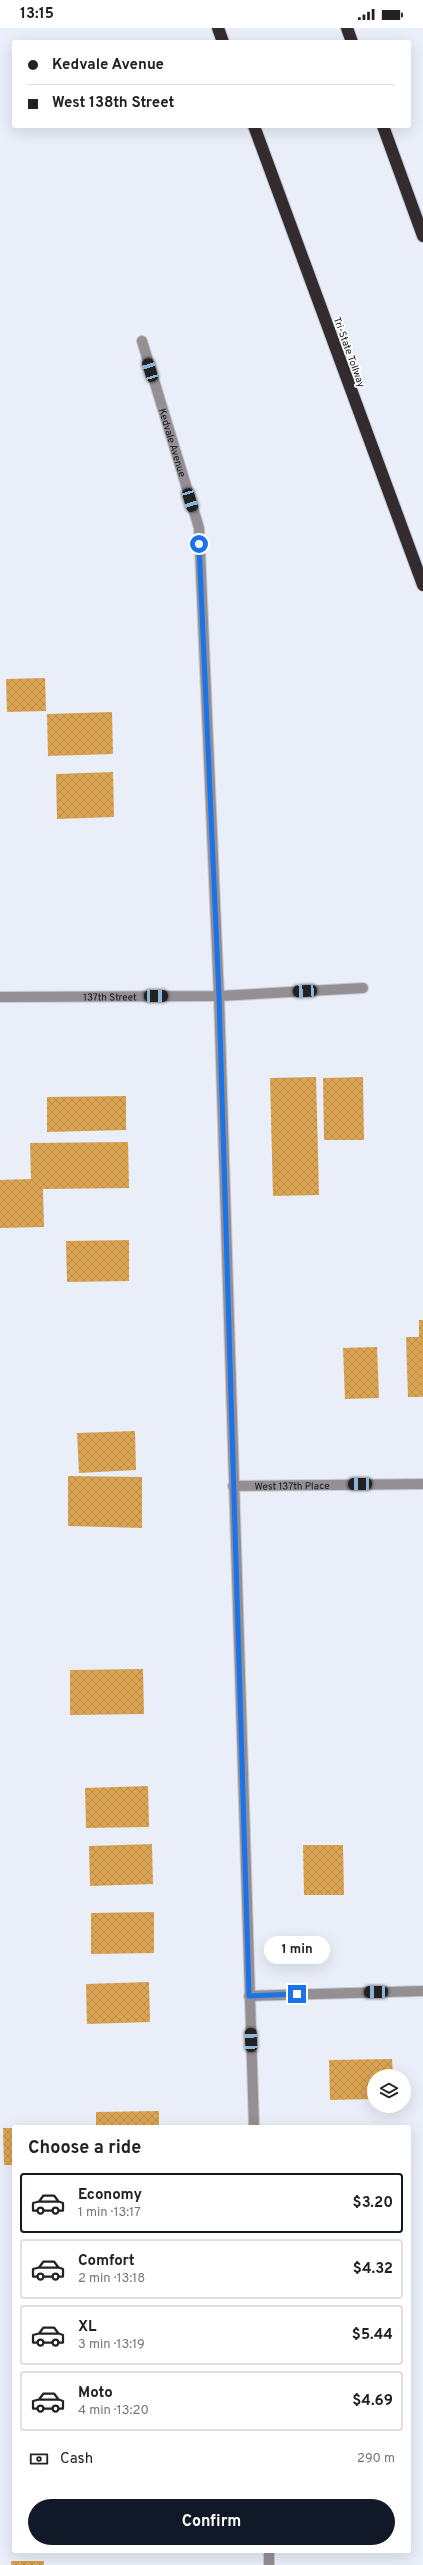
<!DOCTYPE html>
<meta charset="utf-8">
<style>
body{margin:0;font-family:Overpass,sans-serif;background:#f2f2f2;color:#222;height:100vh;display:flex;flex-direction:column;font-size:15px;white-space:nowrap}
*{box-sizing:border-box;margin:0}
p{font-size:13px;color:#767676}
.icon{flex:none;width:22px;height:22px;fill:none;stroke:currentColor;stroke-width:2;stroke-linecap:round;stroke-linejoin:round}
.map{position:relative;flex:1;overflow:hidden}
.panel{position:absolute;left:12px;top:2097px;width:399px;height:428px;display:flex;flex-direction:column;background:#fff;border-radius:4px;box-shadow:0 4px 16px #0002}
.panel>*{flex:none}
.top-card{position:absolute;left:12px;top:12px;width:399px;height:88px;border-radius:4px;box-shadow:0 4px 16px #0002;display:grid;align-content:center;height:88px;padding:0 16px;background:#fff}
.tools{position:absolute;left:367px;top:2041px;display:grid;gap:8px}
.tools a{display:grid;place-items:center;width:44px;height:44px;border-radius:50%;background:#fff;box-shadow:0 4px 16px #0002;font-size:20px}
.end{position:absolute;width:18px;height:18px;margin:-9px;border:5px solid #1a73e8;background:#fff;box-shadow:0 0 0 2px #fff}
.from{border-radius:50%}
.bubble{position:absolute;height:28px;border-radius:14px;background:#fff;box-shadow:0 4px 16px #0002;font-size:13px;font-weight:700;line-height:28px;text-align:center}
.car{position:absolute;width:12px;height:24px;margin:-12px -6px;border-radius:5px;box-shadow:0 0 3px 1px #0007;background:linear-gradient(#222 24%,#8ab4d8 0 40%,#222 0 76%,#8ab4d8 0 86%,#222 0)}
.top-card b{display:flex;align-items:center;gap:14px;height:38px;font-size:15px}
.top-card b+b{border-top:1px solid #e0e0e0}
.top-card i{width:10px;height:10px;background:#222}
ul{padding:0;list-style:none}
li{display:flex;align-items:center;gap:12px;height:60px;margin:0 8px 6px;padding:0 8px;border:2px solid #e0e0e0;border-radius:4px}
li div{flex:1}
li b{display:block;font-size:15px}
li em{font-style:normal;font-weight:700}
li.selected{border-color:#111827}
li>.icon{width:36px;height:36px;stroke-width:1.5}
h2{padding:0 16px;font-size:18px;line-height:48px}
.pay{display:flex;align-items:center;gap:10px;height:44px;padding:0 16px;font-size:15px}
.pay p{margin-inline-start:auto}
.cta{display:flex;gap:8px;margin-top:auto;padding:8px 16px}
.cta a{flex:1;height:46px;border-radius:24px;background:#111827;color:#fff;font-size:16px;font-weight:700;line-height:46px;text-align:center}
.status{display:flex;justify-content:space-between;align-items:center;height:28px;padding:0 20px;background:#fff;direction:ltr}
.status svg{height:11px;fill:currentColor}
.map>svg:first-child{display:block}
.building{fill:url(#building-cross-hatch)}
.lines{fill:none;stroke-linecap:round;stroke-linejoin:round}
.minor-casing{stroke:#c7cbd4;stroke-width:12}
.highway-casing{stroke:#c7cbd4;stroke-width:14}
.minor{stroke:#948f92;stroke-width:10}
.highway{stroke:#342b2f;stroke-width:12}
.route{stroke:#1a73e8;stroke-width:5}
.labels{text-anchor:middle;stroke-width:3.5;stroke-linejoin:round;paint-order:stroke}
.street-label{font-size:10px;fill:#14161a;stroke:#fff}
</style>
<div class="status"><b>13:15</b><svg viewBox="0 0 49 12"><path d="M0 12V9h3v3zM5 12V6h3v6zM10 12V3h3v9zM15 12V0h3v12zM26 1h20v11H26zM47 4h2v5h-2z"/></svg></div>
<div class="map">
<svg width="423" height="2537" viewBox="0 0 423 2537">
<defs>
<pattern id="building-cross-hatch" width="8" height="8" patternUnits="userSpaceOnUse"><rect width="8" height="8" fill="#dba453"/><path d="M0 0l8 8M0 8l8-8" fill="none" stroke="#bb8c48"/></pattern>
</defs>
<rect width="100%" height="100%" fill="#e9eef8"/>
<path class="building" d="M45 650 46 683 7 684 6 651Z
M112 684 113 726 48 728 47 686Z
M113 744 114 789 57 791 56 746Z
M316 1049 319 1167 273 1168 270 1050Z
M363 1049 364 1112H324L323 1050Z
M126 1068V1102L47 1104V1069Z
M128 1114 129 1160 43 1161 44 1199 0 1200V1152L31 1151 30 1115Z
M129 1212V1253L67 1254 66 1213Z
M419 1292H423V1369H408L406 1309H419Z
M377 1319 379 1370 345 1371 343 1320Z
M135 1403 136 1442 79 1445 77 1405Z
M68 1448 142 1449V1500L68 1498Z
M143 1641 144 1686 70 1687V1642Z
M148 1758 149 1799 86 1800 85 1760Z
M152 1816 153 1856 90 1858 89 1818Z
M303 1817H343L344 1867H304Z
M154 1884V1925L91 1926V1885Z
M149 1954 150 1994 87 1996 86 1956Z
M392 2031 393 2048H374V2071L330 2072 329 2032Z
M159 2083V2099H96V2084Z
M3 2100H14V2137H4Z
M11 2533H44V2537H11Z"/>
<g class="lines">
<defs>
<g id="minor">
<path id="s1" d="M142 313 199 500 219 968 254 2099"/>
<path id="s2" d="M0 969 219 968 363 960"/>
<path id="s3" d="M233 1458 423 1456"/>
<path d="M249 1968 423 1963"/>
<path d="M269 2523V2537"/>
</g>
<path id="highway" d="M218 0 223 14
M347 0 352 14
M254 98 423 557
M383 98 423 208"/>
</defs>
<use href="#minor" class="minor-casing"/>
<use href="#highway" class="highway-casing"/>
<use href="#minor" class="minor"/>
<use href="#highway" class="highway"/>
</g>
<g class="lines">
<path class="route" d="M199 516 219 968 249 1968 297 1966"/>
</g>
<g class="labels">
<g class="street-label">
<text transform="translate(350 324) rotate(70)" y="4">Tri-State Tollway</text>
<text dy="4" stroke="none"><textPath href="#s1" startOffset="106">Kedvale Avenue</textPath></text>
<text dy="4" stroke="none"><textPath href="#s2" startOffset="110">137th Street</textPath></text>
<text dy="4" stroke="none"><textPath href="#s3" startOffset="59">West 137th Place</textPath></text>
</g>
</g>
</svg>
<div class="tools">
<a><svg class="icon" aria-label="layers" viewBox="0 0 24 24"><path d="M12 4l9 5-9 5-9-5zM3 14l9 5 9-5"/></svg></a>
</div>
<i class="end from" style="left:199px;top:516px"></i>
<i class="end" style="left:297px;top:1966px"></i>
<div class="bubble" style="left:264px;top:1908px;width:66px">1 min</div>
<i class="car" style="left:150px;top:342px;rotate:343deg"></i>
<i class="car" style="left:190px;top:472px;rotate:163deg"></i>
<i class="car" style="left:305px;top:963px;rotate:267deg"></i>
<i class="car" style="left:156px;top:968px;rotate:90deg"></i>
<i class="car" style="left:360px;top:1456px;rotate:269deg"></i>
<i class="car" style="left:376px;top:1964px;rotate:269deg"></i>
<i class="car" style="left:251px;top:2012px;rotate:358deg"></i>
<div class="top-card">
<b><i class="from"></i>Kedvale Avenue</b>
<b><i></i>West 138th Street</b>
</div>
<section class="panel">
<h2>Choose a ride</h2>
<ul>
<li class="selected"><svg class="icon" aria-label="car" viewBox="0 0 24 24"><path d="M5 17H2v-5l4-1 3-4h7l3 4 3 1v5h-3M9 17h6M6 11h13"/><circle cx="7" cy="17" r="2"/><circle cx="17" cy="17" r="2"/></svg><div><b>Economy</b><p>1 min · 13:17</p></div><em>$3.20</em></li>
<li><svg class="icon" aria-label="car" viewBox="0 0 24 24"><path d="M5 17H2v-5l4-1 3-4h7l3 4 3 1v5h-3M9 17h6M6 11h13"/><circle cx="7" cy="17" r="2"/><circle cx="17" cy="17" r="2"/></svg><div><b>Comfort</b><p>2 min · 13:18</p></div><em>$4.32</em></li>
<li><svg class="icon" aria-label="car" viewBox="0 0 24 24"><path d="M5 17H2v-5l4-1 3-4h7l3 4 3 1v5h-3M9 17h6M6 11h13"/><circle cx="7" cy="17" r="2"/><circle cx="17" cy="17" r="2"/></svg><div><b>XL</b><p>3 min · 13:19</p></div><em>$5.44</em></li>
<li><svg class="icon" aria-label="car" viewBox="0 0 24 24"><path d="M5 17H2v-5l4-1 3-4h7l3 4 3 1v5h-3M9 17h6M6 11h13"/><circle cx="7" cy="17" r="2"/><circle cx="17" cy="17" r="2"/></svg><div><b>Moto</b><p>4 min · 13:20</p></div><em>$4.69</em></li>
</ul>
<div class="pay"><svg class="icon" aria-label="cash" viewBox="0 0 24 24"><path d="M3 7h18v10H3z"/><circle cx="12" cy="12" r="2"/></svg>Cash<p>290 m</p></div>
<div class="cta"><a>Confirm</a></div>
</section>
</div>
